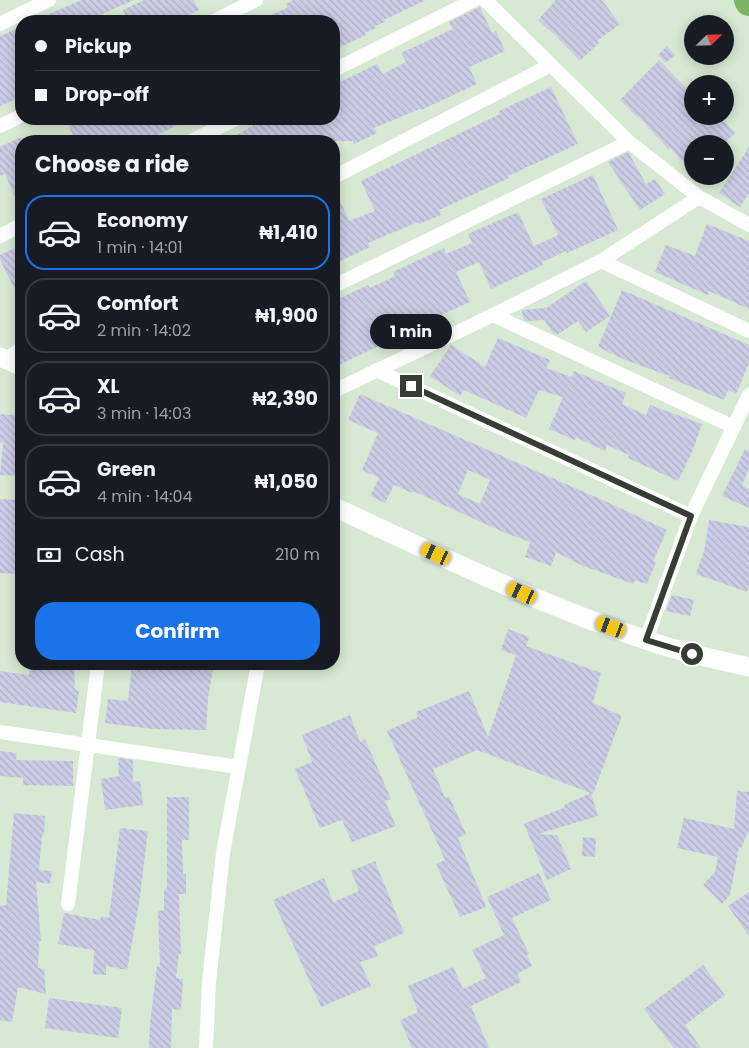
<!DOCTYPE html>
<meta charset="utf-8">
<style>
body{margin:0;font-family:Poppins,sans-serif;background:#20242c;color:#f1f3f6;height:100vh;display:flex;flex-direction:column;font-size:19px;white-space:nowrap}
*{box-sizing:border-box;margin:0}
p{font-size:16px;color:#9ea1a6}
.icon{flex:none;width:28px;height:28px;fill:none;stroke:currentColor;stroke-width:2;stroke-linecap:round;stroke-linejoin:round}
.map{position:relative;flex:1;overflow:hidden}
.panel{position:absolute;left:15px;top:135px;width:325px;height:535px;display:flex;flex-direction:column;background:#171b24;border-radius:20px;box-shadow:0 2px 12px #0003}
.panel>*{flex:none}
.hud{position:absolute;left:15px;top:15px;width:325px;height:110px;border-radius:20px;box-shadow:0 2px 12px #0003;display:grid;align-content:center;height:110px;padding:0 20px;background:#171b24}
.needle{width:32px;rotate:67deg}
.controls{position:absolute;left:684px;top:15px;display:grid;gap:10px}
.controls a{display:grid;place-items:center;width:50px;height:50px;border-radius:50%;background:#171b24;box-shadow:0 2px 12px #0003;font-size:25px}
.end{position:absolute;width:22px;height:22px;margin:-11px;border:6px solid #363d34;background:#fff;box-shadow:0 0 0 2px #fff}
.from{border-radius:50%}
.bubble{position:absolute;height:35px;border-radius:18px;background:#171b24;box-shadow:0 2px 12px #0003;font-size:16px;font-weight:700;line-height:35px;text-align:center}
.car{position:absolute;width:15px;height:30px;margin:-15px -8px;border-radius:6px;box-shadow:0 0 4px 1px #0007;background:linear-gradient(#f5c518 24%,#345 0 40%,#f5c518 0 76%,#345 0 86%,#f5c518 0)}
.hud b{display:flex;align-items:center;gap:18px;height:48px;font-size:19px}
.hud b+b{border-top:1px solid #363941}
.hud i{width:12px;height:12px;background:#f1f3f6}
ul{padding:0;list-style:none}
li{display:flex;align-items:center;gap:15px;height:75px;margin:0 10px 8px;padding:0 10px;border:2px solid #363941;border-radius:20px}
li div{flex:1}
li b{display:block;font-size:19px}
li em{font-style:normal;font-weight:700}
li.current{border-color:#1a73e8}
li>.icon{width:45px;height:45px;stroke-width:1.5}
h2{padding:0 20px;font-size:22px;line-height:60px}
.pay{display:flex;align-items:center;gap:12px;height:55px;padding:0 20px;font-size:19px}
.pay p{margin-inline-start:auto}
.button{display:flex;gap:10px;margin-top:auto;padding:10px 20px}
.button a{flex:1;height:58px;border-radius:20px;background:#1a73e8;color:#fff;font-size:20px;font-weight:700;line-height:58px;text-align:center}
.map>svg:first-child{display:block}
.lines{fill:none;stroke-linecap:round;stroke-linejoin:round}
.river{stroke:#79b565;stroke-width:28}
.building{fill:url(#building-back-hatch);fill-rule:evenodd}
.street{stroke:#fff;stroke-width:14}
.secondary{stroke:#fff;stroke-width:19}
.route{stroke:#363d34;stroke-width:6}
</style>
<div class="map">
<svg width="749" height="1048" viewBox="0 0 749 1048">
<defs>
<pattern id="building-back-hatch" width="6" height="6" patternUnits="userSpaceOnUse" patternTransform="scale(1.25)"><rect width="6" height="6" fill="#cbcce6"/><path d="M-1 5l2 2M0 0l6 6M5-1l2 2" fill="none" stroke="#afb0c6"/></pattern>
</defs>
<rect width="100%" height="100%" fill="#d7e9d2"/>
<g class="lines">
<path class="river" d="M748 0 749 2"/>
</g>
<path class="building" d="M81 0H134L95 17 97 21H33Z
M144 0H194L199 10 176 21H128L123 10Z
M293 0H426L384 20 385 22 375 26 376 28 365 33 366 35 334 50V21H258L287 8 286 4Z
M556 0H602L620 24 597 41 599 43 580 61 556 36 538 20Z
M480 7 492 33 496 31 505 51 469 67 477 84 421 110 420 109 374 128 377 133 354 144 353 141H227L254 125V124L265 119H334V85L377 64 383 74 406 62 401 53 453 29 449 22Z
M18 28 21 37V97L0 106V36Z
M667 46 675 55 666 63 658 55Z
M659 60 692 94V116H719L735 133 724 144H692V171L670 148 669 150 639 117 638 118 620 100Z
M551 87 578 144 508 176 509 178 439 210 441 215 419 224 418 222 368 243 370 247 334 264V187L349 221 375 211 361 181 500 114 499 111Z
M65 119H190L145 141H76Z
M21 137V210L5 174 0 176V147Z
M749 147V193L740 207 719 193Z
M628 152 646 184 655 179 665 194 640 210 608 162Z
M593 175 618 230 567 253 566 251 542 262 543 265 491 289 479 262 456 272 470 302 417 326 412 316 387 331 391 340 339 365 334 353V301L368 285 370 288 395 276 393 272 444 248 446 254 472 243 468 234 518 212 534 246 558 235 541 199Z
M707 224 749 241V309L709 291 708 295 655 272 666 245 695 256Z
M21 245V301L0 260V255Z
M586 281 610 316 586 332 578 321 557 335 553 333 544 320 527 321 523 319 522 310 546 308Z
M622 290 749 345V363L736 394 728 390 724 400 669 378 670 376 625 360 598 347Z
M498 338 550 360 546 368 572 377 574 371 626 393 622 404 646 415 650 405 702 424 692 452 678 481 628 458 629 455 607 445 605 451 576 437 575 440 549 429 563 397 539 390 526 418 464 390 460 396 430 376 451 345 485 367Z
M360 394 607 502 667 530 653 561 656 562 647 584 635 580 633 584 581 565 556 552 551 566 525 557 530 542 503 532 413 491 412 493 394 485 385 503 370 496 379 478 362 470 378 433 348 420ZM468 470 490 480 480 504 458 494Z
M0 414 21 416V476L0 475 3 443 0 442Z
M745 449 749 451V468L742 485 749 489V508L722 496Z
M0 499 20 500 15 574 0 573Z
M709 520 749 527V585L747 592 696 574 704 551Z
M672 595 694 600 690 616 666 611Z
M508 629 529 637 526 646 601 673 593 703 622 716 593 794 477 750 433 769 445 798 449 796 466 834 458 838 486 907 460 917 436 864 445 860 387 731 418 717 416 712 469 691 488 737 516 655 501 650Z
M30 664H74L75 690 79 691 76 713 0 702V671L29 675Z
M132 664H214L208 698 206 730 152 729 105 723 108 699 128 701Z
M350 715 360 742 365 739 391 799 385 801 396 826 352 842 342 820 320 828 295 769 312 762 302 735Z
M0 751 17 753 16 760 73 761V786L23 785V778L0 776Z
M118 758 133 760V782L140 781 143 805 105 810 101 779 119 776Z
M737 791 749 792V830L741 848 739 847 730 895 722 904 703 885 715 872 718 857 677 848 684 818 734 829Z
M591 793 598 816 538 834 557 835 571 869 547 880 524 824 565 807 564 805Z
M167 797H189V840H182L183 874H186V894H179L181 954H179L176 978 183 979 181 1010 172 1009 171 1048H149L150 1023 157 966 160 967 158 911 164 910V889L167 888Z
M14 813 45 816 44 835H42L39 870 52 871 50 884 36 882 41 941H39L38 968 44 969 46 994 18 987 12 1022 0 1020V906L6 905Z
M120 828 148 831 139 904 127 970 106 966V975L93 974 94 950 58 944 64 913 100 920 101 916 109 918Z
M583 837 596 838 595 857 582 856Z
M375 861 404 933 374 946 378 956 360 962 371 986 321 1007 273 900 324 878 333 902 359 891 351 871Z
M539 873 551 900 512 918 529 954 527 955 532 966 517 974 521 982 471 1006 489 1048H412L400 1020 418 1012 408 986 453 967 463 989 486 978 472 950 504 935 487 897Z
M749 892V936L728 906Z
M703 965 725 995 685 1025 701 1048H674L644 1009Z
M49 998 122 1008 118 1038 45 1028Z"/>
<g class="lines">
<path class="street" d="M485 0 629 142 699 197 749 225
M214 21 256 0
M0 24 49 0
M334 70 474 0
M0 126 21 116
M191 141 236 119
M334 177 551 65
M0 236 21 225
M601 261 749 331
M334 286 629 142
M493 315 734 427
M6 359 21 349
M376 370 691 516
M334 391 493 315 601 261 699 197
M646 640 691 516 749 395
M0 732 238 767
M68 904 98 664
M206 1048 209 982 223 853 258 664"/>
<path class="secondary" d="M0 357 21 366
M334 507C436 554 539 604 646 640 679 652 714 659 749 667"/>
</g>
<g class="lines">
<path class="route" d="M411 386 691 516 646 640 692 654"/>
</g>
</svg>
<div class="controls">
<a><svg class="needle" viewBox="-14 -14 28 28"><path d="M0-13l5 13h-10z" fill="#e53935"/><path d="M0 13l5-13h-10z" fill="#9ea1a6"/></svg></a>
<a>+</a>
<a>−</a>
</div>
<i class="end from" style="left:692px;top:654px"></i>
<i class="end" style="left:411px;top:386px"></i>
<div class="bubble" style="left:370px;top:314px;width:82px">1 min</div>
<i class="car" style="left:436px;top:554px;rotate:295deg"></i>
<i class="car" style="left:522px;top:593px;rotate:295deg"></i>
<i class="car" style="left:611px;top:627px;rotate:291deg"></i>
<div class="hud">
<b><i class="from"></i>Pickup</b>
<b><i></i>Drop-off</b>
</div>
<section class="panel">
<h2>Choose a ride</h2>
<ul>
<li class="current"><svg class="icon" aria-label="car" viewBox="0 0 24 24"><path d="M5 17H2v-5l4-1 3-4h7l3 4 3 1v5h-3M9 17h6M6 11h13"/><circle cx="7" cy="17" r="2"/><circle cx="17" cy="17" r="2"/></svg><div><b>Economy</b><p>1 min · 14:01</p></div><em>₦1,410</em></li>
<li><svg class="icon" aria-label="car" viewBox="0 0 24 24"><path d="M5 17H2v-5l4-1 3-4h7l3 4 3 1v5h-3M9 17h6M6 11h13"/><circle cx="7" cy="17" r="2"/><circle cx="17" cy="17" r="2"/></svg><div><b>Comfort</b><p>2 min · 14:02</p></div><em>₦1,900</em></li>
<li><svg class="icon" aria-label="car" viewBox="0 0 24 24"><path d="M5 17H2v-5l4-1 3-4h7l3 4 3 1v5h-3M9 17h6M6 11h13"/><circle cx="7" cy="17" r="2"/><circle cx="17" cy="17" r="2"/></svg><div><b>XL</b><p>3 min · 14:03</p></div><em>₦2,390</em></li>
<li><svg class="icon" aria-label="car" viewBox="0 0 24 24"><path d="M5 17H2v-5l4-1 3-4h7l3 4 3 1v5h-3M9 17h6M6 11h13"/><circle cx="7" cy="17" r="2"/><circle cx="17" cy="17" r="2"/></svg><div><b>Green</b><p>4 min · 14:04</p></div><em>₦1,050</em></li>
</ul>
<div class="pay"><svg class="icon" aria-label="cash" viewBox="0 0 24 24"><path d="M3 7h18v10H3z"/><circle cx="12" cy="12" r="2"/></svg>Cash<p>210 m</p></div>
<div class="button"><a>Confirm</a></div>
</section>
</div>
